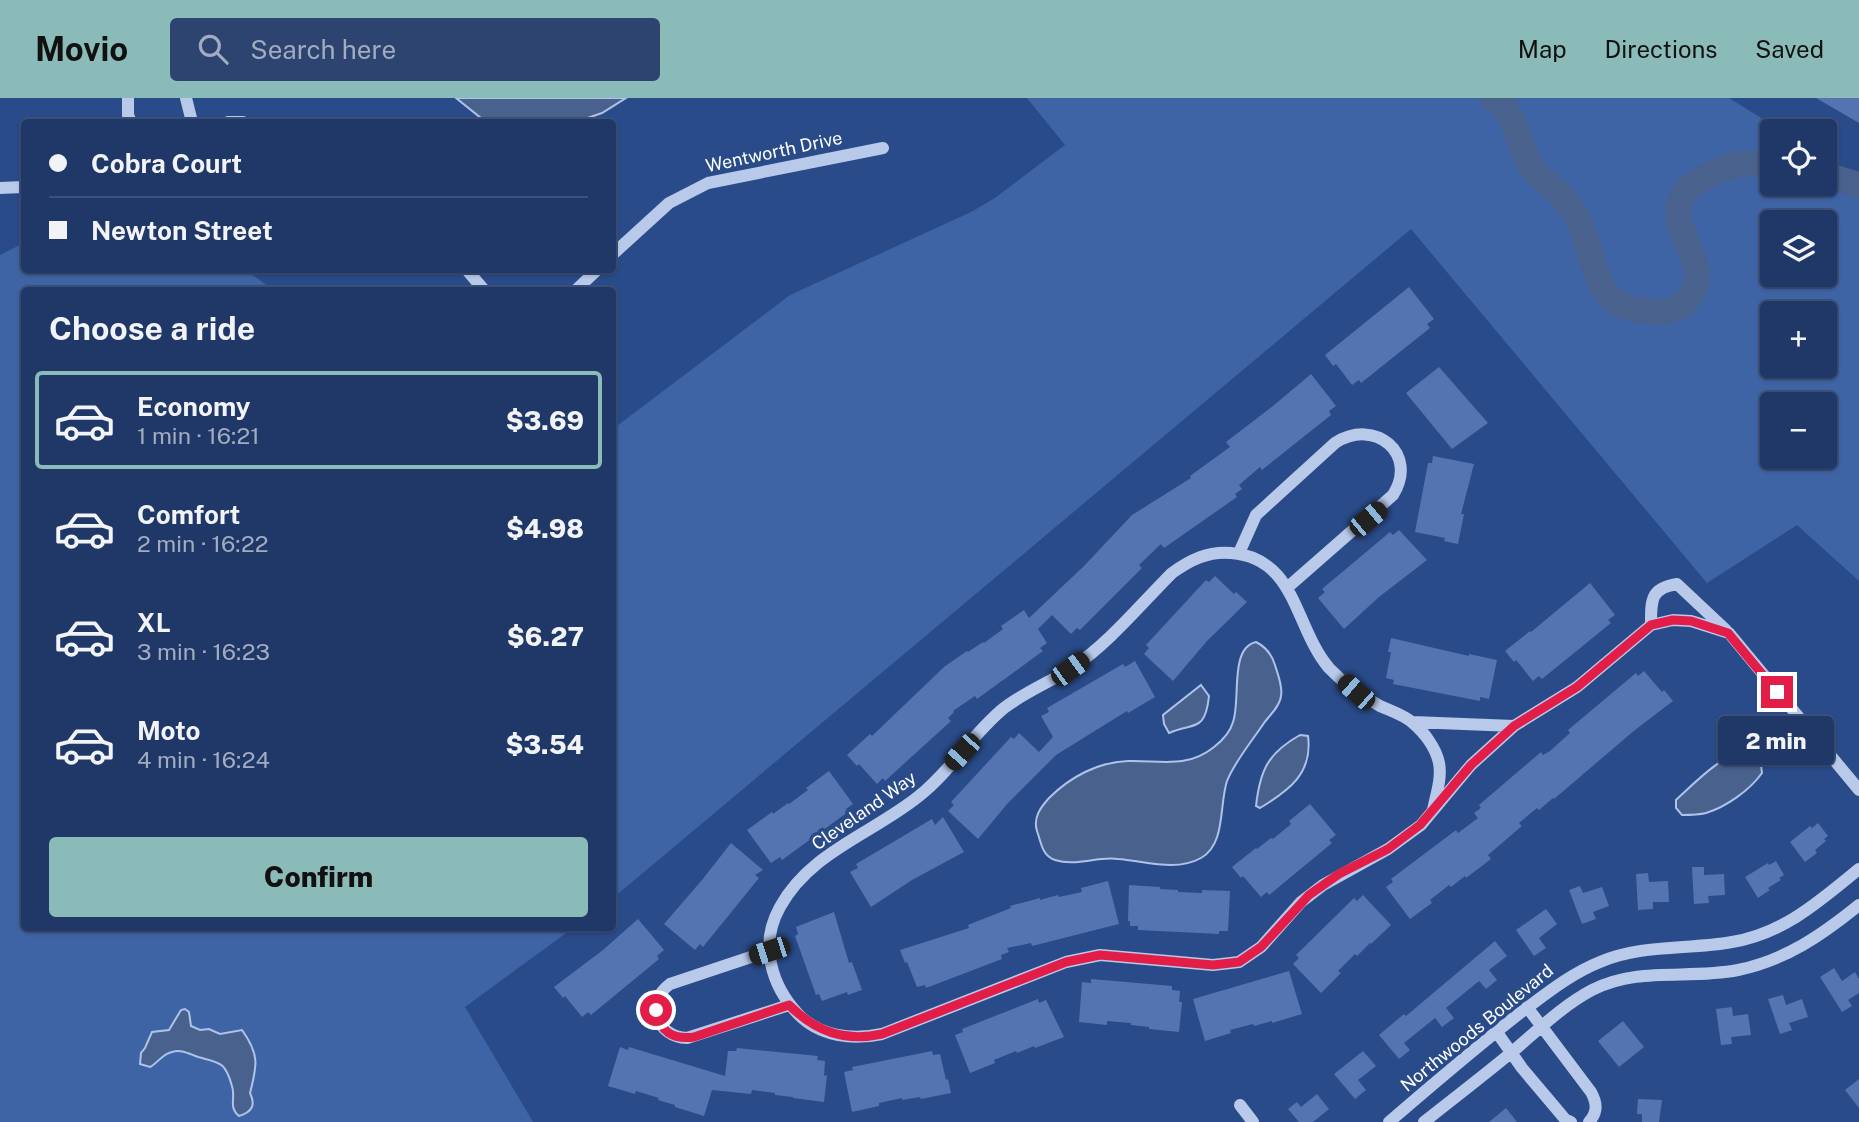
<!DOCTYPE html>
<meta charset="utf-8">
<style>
body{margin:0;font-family:"Public Sans",sans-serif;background:#2d4370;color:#f1f3f6;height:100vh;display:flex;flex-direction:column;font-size:26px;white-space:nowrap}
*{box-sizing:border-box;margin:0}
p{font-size:23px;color:#a2acc0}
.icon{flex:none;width:38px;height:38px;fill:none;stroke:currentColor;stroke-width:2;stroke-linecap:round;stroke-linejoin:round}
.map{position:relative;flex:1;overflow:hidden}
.sheet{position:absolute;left:21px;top:189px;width:595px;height:644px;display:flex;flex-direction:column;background:#203867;border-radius:7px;box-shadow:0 2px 5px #0004,0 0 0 2px #3d527b}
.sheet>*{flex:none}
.guide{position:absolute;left:21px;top:21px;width:595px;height:154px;border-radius:7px;box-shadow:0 2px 5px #0004,0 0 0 2px #3d527b;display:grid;align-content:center;height:154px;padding:0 28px;background:#203867}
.fabs{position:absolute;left:1760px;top:21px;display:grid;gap:14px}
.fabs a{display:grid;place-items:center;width:77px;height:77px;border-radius:7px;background:#203867;box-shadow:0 2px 5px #0004,0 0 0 2px #3d527b;font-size:35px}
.end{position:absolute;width:32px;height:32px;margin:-16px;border:9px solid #e11d48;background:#fff;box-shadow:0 0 0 4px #fff}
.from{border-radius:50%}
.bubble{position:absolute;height:49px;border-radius:7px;background:#203867;box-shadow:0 2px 5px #0004,0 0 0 2px #3d527b;font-size:23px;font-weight:800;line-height:49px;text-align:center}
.car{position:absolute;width:21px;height:42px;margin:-21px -10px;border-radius:9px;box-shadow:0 0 5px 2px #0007;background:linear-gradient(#222 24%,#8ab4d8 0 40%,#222 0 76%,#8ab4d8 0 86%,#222 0)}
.guide b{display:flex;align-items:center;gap:24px;height:66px;font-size:26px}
.guide b+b{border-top:2px solid #3d527b}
.guide i{width:18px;height:18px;background:#f1f3f6}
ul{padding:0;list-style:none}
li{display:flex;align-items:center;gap:21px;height:98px;margin:0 14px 10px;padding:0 14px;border:4px solid transparent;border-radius:7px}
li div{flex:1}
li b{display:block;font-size:26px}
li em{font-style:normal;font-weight:800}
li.selected{border-color:#8bbbb9}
li>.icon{width:63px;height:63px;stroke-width:1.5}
h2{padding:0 28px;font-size:32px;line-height:84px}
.button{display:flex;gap:14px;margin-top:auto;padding:14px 28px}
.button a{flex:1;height:80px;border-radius:7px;background:#8bbbb9;color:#111;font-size:28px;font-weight:800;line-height:80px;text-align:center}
header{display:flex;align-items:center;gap:42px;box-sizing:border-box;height:98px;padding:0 35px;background:#8bbbb9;color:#111}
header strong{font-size:33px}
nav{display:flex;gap:38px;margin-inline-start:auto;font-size:24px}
.search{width:490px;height:63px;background:#2d4370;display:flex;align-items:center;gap:18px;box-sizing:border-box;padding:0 24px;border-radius:7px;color:#a2acc0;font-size:26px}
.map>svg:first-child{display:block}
.green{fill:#3f64a5;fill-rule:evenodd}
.water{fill:#49618d;stroke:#adc3e9;stroke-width:2}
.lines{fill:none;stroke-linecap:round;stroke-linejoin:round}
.river{stroke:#49618d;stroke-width:26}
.building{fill:#5374b0}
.minor{stroke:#b8c9e9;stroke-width:12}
.route{stroke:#e11d48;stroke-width:9}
.labels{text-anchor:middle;stroke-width:7;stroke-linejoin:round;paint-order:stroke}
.street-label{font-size:18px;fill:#fff;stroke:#2a4b89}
</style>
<header>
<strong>Movio</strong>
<div class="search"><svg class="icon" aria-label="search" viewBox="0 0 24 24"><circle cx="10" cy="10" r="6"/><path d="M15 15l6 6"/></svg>Search here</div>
<nav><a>Map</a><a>Directions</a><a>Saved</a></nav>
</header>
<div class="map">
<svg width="1859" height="1024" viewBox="0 0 1859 1024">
<rect width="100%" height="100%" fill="#2a4b89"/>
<path class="green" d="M1027 0H1729L1782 33H1773V86H1825V60L1859 82V483L1797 427 1707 485 1411 131 613 800V331L790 197 971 114 995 100 1065 47ZM1773 124H1825V177H1773ZM1773 215H1825V268H1773ZM1773 306H1825V359H1773Z
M24 145V172H246L273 192H24V830H573L465 909 533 1024H0V157Z"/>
<path class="water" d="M456 0H626L602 15 576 24H494L481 20Z
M1256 544C1266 549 1272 557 1275 567 1278 577 1283 589 1281 598 1280 608 1270 617 1264 625 1252 643 1235 663 1227 683 1219 707 1226 746 1201 760 1176 774 1145 763 1118 761 1097 758 1076 769 1055 762 1042 758 1041 744 1037 733 1033 720 1040 710 1049 700 1070 679 1098 664 1128 663 1160 662 1187 671 1214 649 1223 642 1230 635 1233 624 1241 602 1229 550 1256 544Z
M1201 587 1209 598C1205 635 1194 624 1169 635L1164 626 1163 617Z
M1300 637 1308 638C1313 676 1288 693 1260 710L1256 708C1260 672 1268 655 1300 637Z
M1746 652 1761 667 1762 675C1750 692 1726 709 1706 715 1698 717 1690 717 1682 717L1676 710V702C1692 687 1724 655 1746 652Z
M185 911 189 914 191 928 200 932 209 931 220 936 242 932C260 957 257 968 250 995 256 1007 252 1014 239 1018 228 1009 236 1000 232 988 225 963 220 965 198 959 189 956 182 951 172 954 162 956 158 965 150 969L140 966 141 955 145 950 152 934 169 932 181 912Z"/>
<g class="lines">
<path class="river" d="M1493 0C1513 7 1518 45 1528 63 1536 80 1560 92 1571 109 1603 158 1581 219 1667 213 1677 212 1684 207 1689 200 1711 172 1679 143 1678 115 1678 85 1721 68 1746 66 1755 65 1764 67 1773 67
M1825 77 1859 87"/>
</g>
<path class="building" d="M1816 0H1859V25Z
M1409 189 1434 221 1427 226 1430 230 1361 285 1359 282 1352 287 1336 266 1333 268 1325 257Z
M1439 269 1488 325 1452 351 1406 295Z
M1311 276 1336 308 1329 313 1331 317 1262 372 1260 369 1239 387 1242 391 1235 396 1237 399 1164 450 1161 446 1139 467 1142 470 1080 532 1077 530 1071 536 1052 517 1038 531 1047 545 1040 550 1043 553 977 601 975 598 953 613 954 614 948 620 951 623 885 683 883 680 877 686 859 666 857 668 847 657 870 636 872 638 944 569 967 553 968 554 983 544 984 545 1003 531 1001 528 1024 512 1029 520 1084 468 1132 417 1191 380 1190 378 1230 349 1226 344 1273 308Z
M1433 358 1474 366 1461 416H1464L1458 446 1444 443 1445 440 1415 434 1428 365H1432Z
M1399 432 1427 462 1379 499 1344 531 1318 500 1325 494 1322 491 1390 434 1393 437Z
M1215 478 1234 496 1236 494 1247 504 1207 543 1173 583 1144 556 1149 550 1146 547 1206 482 1209 484Z
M1590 485 1615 517 1608 522 1611 525 1542 581 1539 578 1533 583 1516 562 1514 564 1505 553 1530 533 1531 534Z
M1391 540 1469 558V556L1497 562 1489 601 1480 599V603L1393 586 1394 582 1386 580 1391 554H1388Z
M1135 563 1155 599 1128 615 1127 613 1056 657 1008 705 978 741 948 713 954 707 951 704 1011 639 1014 641 1019 635 1039 654 1053 639 1041 618 1049 614 1047 610 1123 566 1125 569Z
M1644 573 1662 594 1664 592 1673 603 1635 632 1554 701 1553 700 1539 712 1537 710 1519 725 1522 728 1488 757 1491 761 1466 780 1465 778 1451 789 1449 787 1430 802 1432 805 1410 821 1386 789 1393 784 1391 781 1456 732 1458 735 1478 720 1474 715 1481 710 1479 707 1541 654 1543 657 1550 653 1570 635 1568 632 1636 575 1638 578Z
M829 673 853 706 846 711 848 714 782 762 780 759 771 765 747 732 772 714 773 716 788 705 789 706 808 692 806 690Z
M1310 706 1336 737 1329 742 1332 745 1269 797 1267 794 1261 799 1243 778 1241 780 1232 769 1256 750 1257 751 1271 740 1273 741 1291 726 1289 723Z
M943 719 964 754 912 782 871 809 850 774 858 770 856 766 932 721 935 727Z
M1818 725 1828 738 1824 741 1826 743 1815 752 1817 755 1805 764 1790 744 1810 728 1812 730Z
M731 745 763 772 755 777 759 780 703 849 700 846 695 852 664 826 702 782Z
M1776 763 1784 777 1779 780 1781 782 1768 790 1770 792 1758 800 1745 779 1768 765 1769 767Z
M1692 769H1704V777L1724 776 1725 797 1708 798 1709 805 1694 806Z
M1648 775 1649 784 1668 783 1669 804H1653V811L1638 812 1636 776Z
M1108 783 1119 826 1032 848 1031 845 1007 850 1009 854 1001 857 1002 861 926 890 925 887 917 889 907 864 905 865 900 852 969 830 968 827 1011 810 1010 808 1040 800V802L1058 797 1059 799 1082 794 1081 790Z
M1129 787 1160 789V791L1178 792V794L1202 795V792L1230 793 1228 833H1219V836L1138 832V828H1130V823H1128Z
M1580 788 1583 795 1602 789 1609 808 1593 814 1596 821 1582 826 1569 792Z
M1363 797 1391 827 1371 846 1370 845 1357 858 1355 856 1338 873 1341 875 1321 895 1293 866 1299 860 1296 857 1354 800 1357 803Z
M1546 811 1557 826 1539 840 1546 850 1534 858 1516 832Z
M834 814 849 865 852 864 862 892 848 897 847 894 822 903 819 896 816 897 795 838 798 836 796 829Z
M638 821 664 852 657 858 659 861 591 917 588 914 582 919 565 898 563 900 554 889 603 852Z
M1495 843 1507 858 1489 872 1497 882 1486 891 1479 883 1446 910 1454 920 1442 929 1435 920 1404 945 1410 952 1399 961 1379 937 1404 916 1406 918Z
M1834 870 1842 883 1855 874 1859 881V895L1848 902 1852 908 1842 914 1820 879Z
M1289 873 1302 916 1272 925V923L1254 928 1253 926 1230 932 1231 935 1205 943 1193 901Z
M1091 881 1172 888V892L1180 893 1179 904H1182L1179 934 1149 931V929L1131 927V925L1107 923V927L1079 924 1082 884 1091 885Z
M1783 897 1786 907 1802 901 1808 919 1789 925 1792 932 1780 936 1768 901Z
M1038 901 1039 905 1046 902 1064 939 1035 950 1034 948 1017 955 1016 953 994 962 995 965 970 975 955 937 963 934 962 931Z
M1732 909 1733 918 1748 916 1751 937 1731 939 1732 946 1721 947 1716 911Z
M1623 923 1644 949 1619 969 1598 943Z
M620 949 628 952 629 949 725 978 728 953H736L737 950 818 958 817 962 825 963 824 978 827 977 824 1004 793 1000V999L775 997V995L752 992 751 996 712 992 704 1018 675 1009V1007L658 1002 659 1000 636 993 635 996 608 988Z
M932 953 933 957 940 956 946 982 948 981 951 995 921 1001 920 999 902 1002V1000L879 1005V1008L852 1014 844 974 853 972 852 969Z
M1363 953 1376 968 1358 982 1366 992 1355 1001 1334 976Z
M1859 981V1010L1845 992Z
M1317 996 1329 1011 1313 1024H1299L1288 1011 1297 1004 1301 1009Z
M1638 1001 1662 1002 1659 1024H1642V1016H1637Z
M1506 1010 1517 1024H1489Z"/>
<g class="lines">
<path class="minor" d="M128 0V17L131 24
M186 0 192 24
M228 24H243
M0 90 24 89
M612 157 669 105 708 85 883 50
M467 172 484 192
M576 192 597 172
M1239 455 1256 417 1335 345C1375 319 1419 356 1393 397L1288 489
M1651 527C1651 503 1650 490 1677 486L1726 532
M1413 624 1514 628
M1433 712C1436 697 1442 680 1439 665 1436 650 1424 634 1413 625 1404 617 1391 613 1380 608 1362 598 1343 585 1329 570 1294 529 1297 460 1231 455 1208 453 1190 462 1172 475 1140 507 1110 544 1072 570 1050 584 1025 594 1004 610 972 636 951 673 919 698 872 736 810 754 780 809 759 846 771 887 798 916 820 939 853 942 882 936L1066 864 1100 857 1213 867 1239 864 1261 849 1301 804 1323 787 1388 751 1421 727 1471 667 1514 628 1577 589 1651 527 1673 522 1691 523 1729 535 1859 692
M769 853 670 886C645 904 656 939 687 940L789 907
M1527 909 1591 994C1597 1005 1598 1014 1589 1024
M1496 933 1522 970 1565 1021 1571 1024
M1240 1007 1253 1024
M1389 1024C1432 987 1475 950 1520 915 1546 896 1570 876 1600 864 1642 846 1688 852 1732 844 1783 836 1820 803 1859 771
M1424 1024C1453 1001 1483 978 1512 954 1537 933 1562 908 1592 892 1639 868 1688 882 1738 872 1786 862 1822 837 1859 807"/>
</g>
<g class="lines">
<path class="route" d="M656 912C659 933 673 942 694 939L789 907C816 934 845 944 882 936L1066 864 1100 857 1213 867 1239 864 1261 849 1309 797 1339 776 1388 751 1420 727 1471 667 1514 628 1577 589 1651 527 1673 522 1691 523 1728 535 1777 594"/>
</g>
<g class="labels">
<g class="street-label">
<text transform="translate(774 54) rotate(-12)" y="6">Wentworth Drive</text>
<text transform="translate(864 713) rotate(-35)" y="6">Cleveland Way</text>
<text transform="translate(1477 930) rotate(-39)" y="6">Northwoods Boulevard</text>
</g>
</g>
</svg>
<div class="fabs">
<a><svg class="icon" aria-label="locate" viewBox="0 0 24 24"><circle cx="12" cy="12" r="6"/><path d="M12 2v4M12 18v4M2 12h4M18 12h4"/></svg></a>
<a><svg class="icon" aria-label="layers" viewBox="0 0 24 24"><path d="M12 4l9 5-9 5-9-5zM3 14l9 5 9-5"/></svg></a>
<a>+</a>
<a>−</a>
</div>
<i class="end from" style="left:656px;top:912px"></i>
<i class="end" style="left:1777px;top:594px"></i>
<div class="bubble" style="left:1718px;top:618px;width:116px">2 min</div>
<i class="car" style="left:1368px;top:421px;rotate:50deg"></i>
<i class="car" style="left:1070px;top:571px;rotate:54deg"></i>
<i class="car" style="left:1356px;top:594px;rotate:311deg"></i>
<i class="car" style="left:962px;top:654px;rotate:222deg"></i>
<i class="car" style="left:769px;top:853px;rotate:252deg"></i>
<div class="guide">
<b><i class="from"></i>Cobra Court</b>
<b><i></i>Newton Street</b>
</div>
<section class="sheet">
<h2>Choose a ride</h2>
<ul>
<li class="selected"><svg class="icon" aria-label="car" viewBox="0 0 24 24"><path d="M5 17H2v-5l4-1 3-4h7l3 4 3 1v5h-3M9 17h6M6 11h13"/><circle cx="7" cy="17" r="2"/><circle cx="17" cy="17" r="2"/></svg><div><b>Economy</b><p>1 min · 16:21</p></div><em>$3.69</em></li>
<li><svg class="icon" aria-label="car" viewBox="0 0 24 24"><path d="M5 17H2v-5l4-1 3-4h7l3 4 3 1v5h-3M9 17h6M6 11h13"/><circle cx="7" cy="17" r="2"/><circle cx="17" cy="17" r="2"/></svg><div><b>Comfort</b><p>2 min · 16:22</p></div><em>$4.98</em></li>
<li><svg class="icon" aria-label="car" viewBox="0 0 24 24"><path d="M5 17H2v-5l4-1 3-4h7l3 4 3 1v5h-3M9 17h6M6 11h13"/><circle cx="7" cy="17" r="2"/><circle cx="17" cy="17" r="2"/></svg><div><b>XL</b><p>3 min · 16:23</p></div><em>$6.27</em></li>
<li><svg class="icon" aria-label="car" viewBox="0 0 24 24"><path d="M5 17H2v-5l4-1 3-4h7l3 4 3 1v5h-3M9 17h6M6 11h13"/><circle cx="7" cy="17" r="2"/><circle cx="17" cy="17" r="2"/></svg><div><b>Moto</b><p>4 min · 16:24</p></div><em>$3.54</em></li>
</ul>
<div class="button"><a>Confirm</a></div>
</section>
</div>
